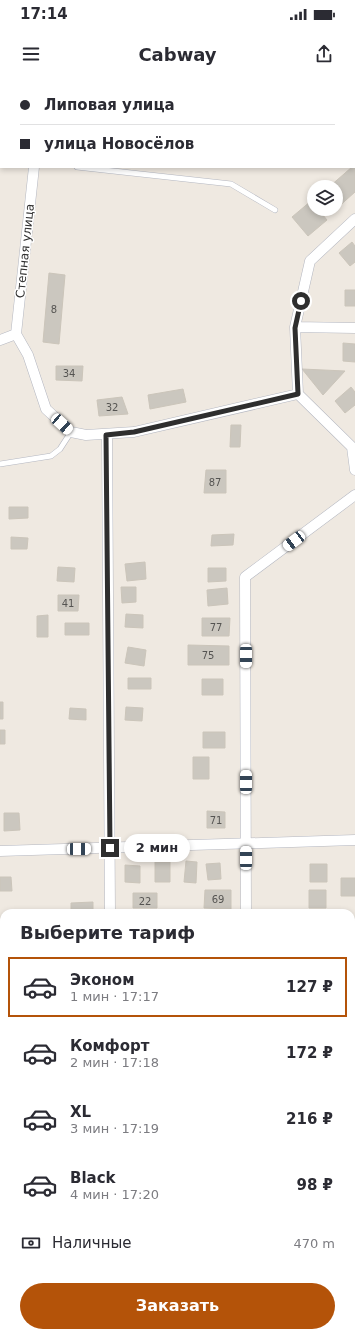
<!DOCTYPE html>
<html lang="ru">
<meta charset="utf-8">
<style>
body{margin:0;font-family:"DejaVu Sans",sans-serif;background:#f7f7f7;color:#2b2b33;height:100vh;display:flex;flex-direction:column;font-size:15px;white-space:nowrap}
*{box-sizing:border-box;margin:0}
p{font-size:13px;color:#7c7c81}
.icon{flex:none;width:22px;height:22px;fill:none;stroke:currentColor;stroke-width:2;stroke-linecap:round;stroke-linejoin:round}
.map{position:relative;flex:1;overflow:hidden}
.panel{position:absolute;left:0px;top:829px;width:355px;height:428px;display:flex;flex-direction:column;background:#fff;border-radius:12px 12px 0 0;box-shadow:0 2px 6px #0003}
.panel>*{flex:none}
.banner{position:absolute;left:0px;top:0px;width:355px;height:88px;box-shadow:0 2px 6px #0003;display:grid;align-content:center;height:88px;padding:0 20px;background:#fff}
.buttons{position:absolute;left:307px;top:100px;display:grid;gap:8px}
.buttons a{display:grid;place-items:center;width:36px;height:36px;border-radius:50%;background:#fff;box-shadow:0 2px 6px #0003;font-size:20px}
.end{position:absolute;width:18px;height:18px;margin:-9px;border:5px solid #2e2e2e;background:#fff;box-shadow:0 0 0 2px #fff}
.from{border-radius:50%}
.bubble{position:absolute;height:28px;border-radius:14px;background:#fff;box-shadow:0 2px 6px #0003;font-size:13px;font-weight:600;line-height:28px;text-align:center}
.car{position:absolute;width:12px;height:24px;margin:-12px -6px;border-radius:5px;box-shadow:0 0 3px 1px #0007;background:linear-gradient(#fff 24%,#345 0 40%,#fff 0 76%,#345 0 86%,#fff 0)}
.banner b{display:flex;align-items:center;gap:14px;height:38px;font-size:15px}
.banner b+b{border-top:1px solid #e1e1e2}
.banner i{width:10px;height:10px;background:#2b2b33}
ul{padding:0;list-style:none}
li{display:flex;align-items:center;gap:12px;height:60px;margin:0 8px 6px;padding:0 12px;border:2px solid transparent;border-radius:0px}
li div{flex:1}
li b{display:block;font-size:15px}
li em{font-style:normal;font-weight:600}
li.selected{border-color:#b45309}
li>.icon{width:36px;height:36px;stroke-width:1.5}
h2{padding:0 20px;font-size:18px;line-height:48px}
.pay{display:flex;align-items:center;gap:10px;height:44px;padding:0 20px;font-size:15px}
.pay p{margin-inline-start:auto}
.primary-button{display:flex;gap:8px;margin-top:auto;padding:8px 20px}
.primary-button a{flex:1;height:46px;border-radius:24px;background:#b45309;color:#fff;font-size:16px;font-weight:600;line-height:46px;text-align:center}
.status{display:flex;justify-content:space-between;align-items:center;height:28px;padding:0 20px;background:#fff;direction:ltr}
.status svg{height:11px;fill:currentColor}
header{display:flex;justify-content:space-between;align-items:center;height:52px;padding:0 20px;background:#fff;font-size:18px;font-weight:600}
.map>svg:first-child{display:block}
.building{fill:#cbc7bf;stroke:#cbc5ba}
.lines{fill:none;stroke-linecap:round;stroke-linejoin:round}
.service-casing{stroke:#b4b7c1;stroke-width:6}
.minor-casing{stroke:#b4b7c1;stroke-width:11}
.path{stroke:#c9c9c9;stroke-width:1.5;stroke-dasharray:3 2;stroke-linecap:butt}
.service{stroke:#fff;stroke-width:5}
.minor{stroke:#fff;stroke-width:10}
.route{stroke:#2e2e2e;stroke-width:5}
.labels{text-anchor:middle;stroke-width:3;stroke-linejoin:round;paint-order:stroke}
.number-label{font-size:10px;fill:#555452}
.street-label{font-size:12px;fill:#2e2e2e;stroke:#fff}
</style>
<div class="status"><b>17:14</b><svg viewBox="0 0 49 12"><path d="M0 12V9h3v3zM5 12V6h3v6zM10 12V3h3v9zM15 12V0h3v12zM26 1h20v11H26zM47 4h2v5h-2z"/></svg></div>
<header><svg class="icon" aria-label="menu" viewBox="0 0 24 24"><path d="M4 6h16M4 12h16M4 18h16"/></svg>Cabway<svg class="icon" aria-label="share" viewBox="0 0 24 24"><path d="M12 15V3M7 8l5-5 5 5M5 13v7h14v-7"/></svg></header>
<div class="map">
<svg width="355" height="1257" viewBox="0 0 355 1257">
<rect width="100%" height="100%" fill="#efe9e1"/>
<path class="building" d="M355 84V112L336 129V107H329L352 87H354Z
M311 121 314 124V129H318L327 140 308 156 292 137Z
M352 162 355 166V182L350 186 339 173Z
M49 193 65 195 59 264 43 262Z
M345 210H355V226H345Z
M343 263 355 264V282L343 281Z
M56 286H83L82 301 56 300Z
M302 289 345 291 323 315Z
M351 307 355 312V325L345 333 335 321Z
M183 309 186 322 150 329 148 315Z
M122 317 128 334 99 336 97 320Z
M231 345H241L240 367H230Z
M206 390H226V413H204Z
M9 427H28V438L9 439Z
M234 454 233 465 211 466 212 455Z
M11 457 28 458 27 469H11Z
M145 482 146 499 127 501 125 484Z
M58 487 75 488 74 502 57 501Z
M208 488H226V501L208 502Z
M121 507H136V522L122 523Z
M227 508 228 524 208 526 207 510Z
M58 515H79L78 531H58Z
M126 534 143 535V548L125 547Z
M48 535V557H37V536Z
M202 538H230L229 556H202Z
M65 543H89V555H65Z
M188 565 229 566V585H188Z
M128 567 146 570 144 586 125 583Z
M128 598H151V609H128Z
M202 599H223V615H202Z
M0 622H3V639H0Z
M126 627 143 628 142 641 125 640Z
M70 628 86 629V640L69 639Z
M0 650H5V664H0Z
M203 652H225V668H203Z
M193 677H209V699H193Z
M207 731 225 732V748H207Z
M4 733H19L20 750 4 751Z
M186 781 197 782 196 803 184 802Z
M155 782H170V802H155Z
M220 783 221 799 208 800 206 784Z
M310 784H327V802H310Z
M125 785 140 786V803L125 802Z
M0 797H11L12 811H0Z
M341 798H355V816H341Z
M205 810H231V829L204 828Z
M309 810H326V828H309Z
M133 813H157V828H133Z
M93 822V833H71V823Z
M308 831H325V833H308Z
M351 864H355V882H351Z
M0 877H2V889H0Z
M351 891H355V910H351Z
M0 900H4V915L0 916Z
M4 928V946H0V929Z
M351 961H355V980H351Z
M0 1159H4V1176H0Z
M0 1181H4V1198H0Z
M0 1202H4V1219H0Z
M0 1226H4V1243H0Z
M0 1249H4V1253H16V1257H0Z
M279 1253H296V1257L279 1256Z"/>
<g class="lines">
<defs>
<path id="service" d="M77 87 231 104 275 130
M0 384 51 376 60 369 71 352"/>
<path id="minor" d="M40 1V0
M295 247 355 248
M16 254 28 275 46 329 71 352 86 355 134 352 298 314
M16 254 34 87
M0 260 16 254
M298 314 295 247 310 181 355 139
M298 314 355 370
M107 355 110 833
M352 367 355 390
M0 771 355 760
M246 833 245 497 355 415
M351 938 355 937
M351 1118H355
M0 1127H4
M244 1257V1253"/>
</defs>
<use href="#service" class="service-casing"/>
<use href="#minor" class="minor-casing"/>
<path class="path" d="M113 1 114 0
M140 1V0
M0 29 1 31"/>
<use href="#service" class="service"/>
<use href="#minor" class="minor"/>
</g>
<g class="lines">
<path class="route" d="M110 768 106 355 134 352 298 314 295 248 301 221"/>
</g>
<g class="labels">
<g class="number-label">
<text x="54" y="233">8</text>
<text x="69" y="297">34</text>
<text x="112" y="331">32</text>
<text x="215" y="406">87</text>
<text x="68" y="527">41</text>
<text x="216" y="551">77</text>
<text x="208" y="579">75</text>
<text x="216" y="744">71</text>
<text x="218" y="823">69</text>
<text x="145" y="825">22</text>
</g>
<g class="street-label">
<text transform="translate(25 171) rotate(-84)" y="4">Степная улица</text>
</g>
</g>
</svg>
<div class="buttons">
<a><svg class="icon" aria-label="layers" viewBox="0 0 24 24"><path d="M12 4l9 5-9 5-9-5zM3 14l9 5 9-5"/></svg></a>
</div>
<i class="end from" style="left:301px;top:221px"></i>
<i class="end" style="left:110px;top:768px"></i>
<div class="bubble" style="left:124px;top:754px;width:66px">2 мин</div>
<i class="car" style="left:62px;top:344px;rotate:132deg"></i>
<i class="car" style="left:294px;top:461px;rotate:233deg"></i>
<i class="car" style="left:246px;top:576px;rotate:180deg"></i>
<i class="car" style="left:246px;top:702px;rotate:0deg"></i>
<i class="car" style="left:79px;top:769px;rotate:89deg"></i>
<i class="car" style="left:246px;top:778px;rotate:0deg"></i>
<div class="banner">
<b><i class="from"></i>Липовая улица</b>
<b><i></i>улица Новосёлов</b>
</div>
<section class="panel">
<h2>Выберите тариф</h2>
<ul>
<li class="selected"><svg class="icon" aria-label="car" viewBox="0 0 24 24"><path d="M5 17H2v-5l4-1 3-4h7l3 4 3 1v5h-3M9 17h6M6 11h13"/><circle cx="7" cy="17" r="2"/><circle cx="17" cy="17" r="2"/></svg><div><b>Эконом</b><p>1 мин · 17:17</p></div><em>127 ₽</em></li>
<li><svg class="icon" aria-label="car" viewBox="0 0 24 24"><path d="M5 17H2v-5l4-1 3-4h7l3 4 3 1v5h-3M9 17h6M6 11h13"/><circle cx="7" cy="17" r="2"/><circle cx="17" cy="17" r="2"/></svg><div><b>Комфорт</b><p>2 мин · 17:18</p></div><em>172 ₽</em></li>
<li><svg class="icon" aria-label="car" viewBox="0 0 24 24"><path d="M5 17H2v-5l4-1 3-4h7l3 4 3 1v5h-3M9 17h6M6 11h13"/><circle cx="7" cy="17" r="2"/><circle cx="17" cy="17" r="2"/></svg><div><b>XL</b><p>3 мин · 17:19</p></div><em>216 ₽</em></li>
<li><svg class="icon" aria-label="car" viewBox="0 0 24 24"><path d="M5 17H2v-5l4-1 3-4h7l3 4 3 1v5h-3M9 17h6M6 11h13"/><circle cx="7" cy="17" r="2"/><circle cx="17" cy="17" r="2"/></svg><div><b>Black</b><p>4 мин · 17:20</p></div><em>98 ₽</em></li>
</ul>
<div class="pay"><svg class="icon" aria-label="cash" viewBox="0 0 24 24"><path d="M3 7h18v10H3z"/><circle cx="12" cy="12" r="2"/></svg>Наличные<p>470 m</p></div>
<div class="primary-button"><a>Заказать</a></div>
</section>
</div>
